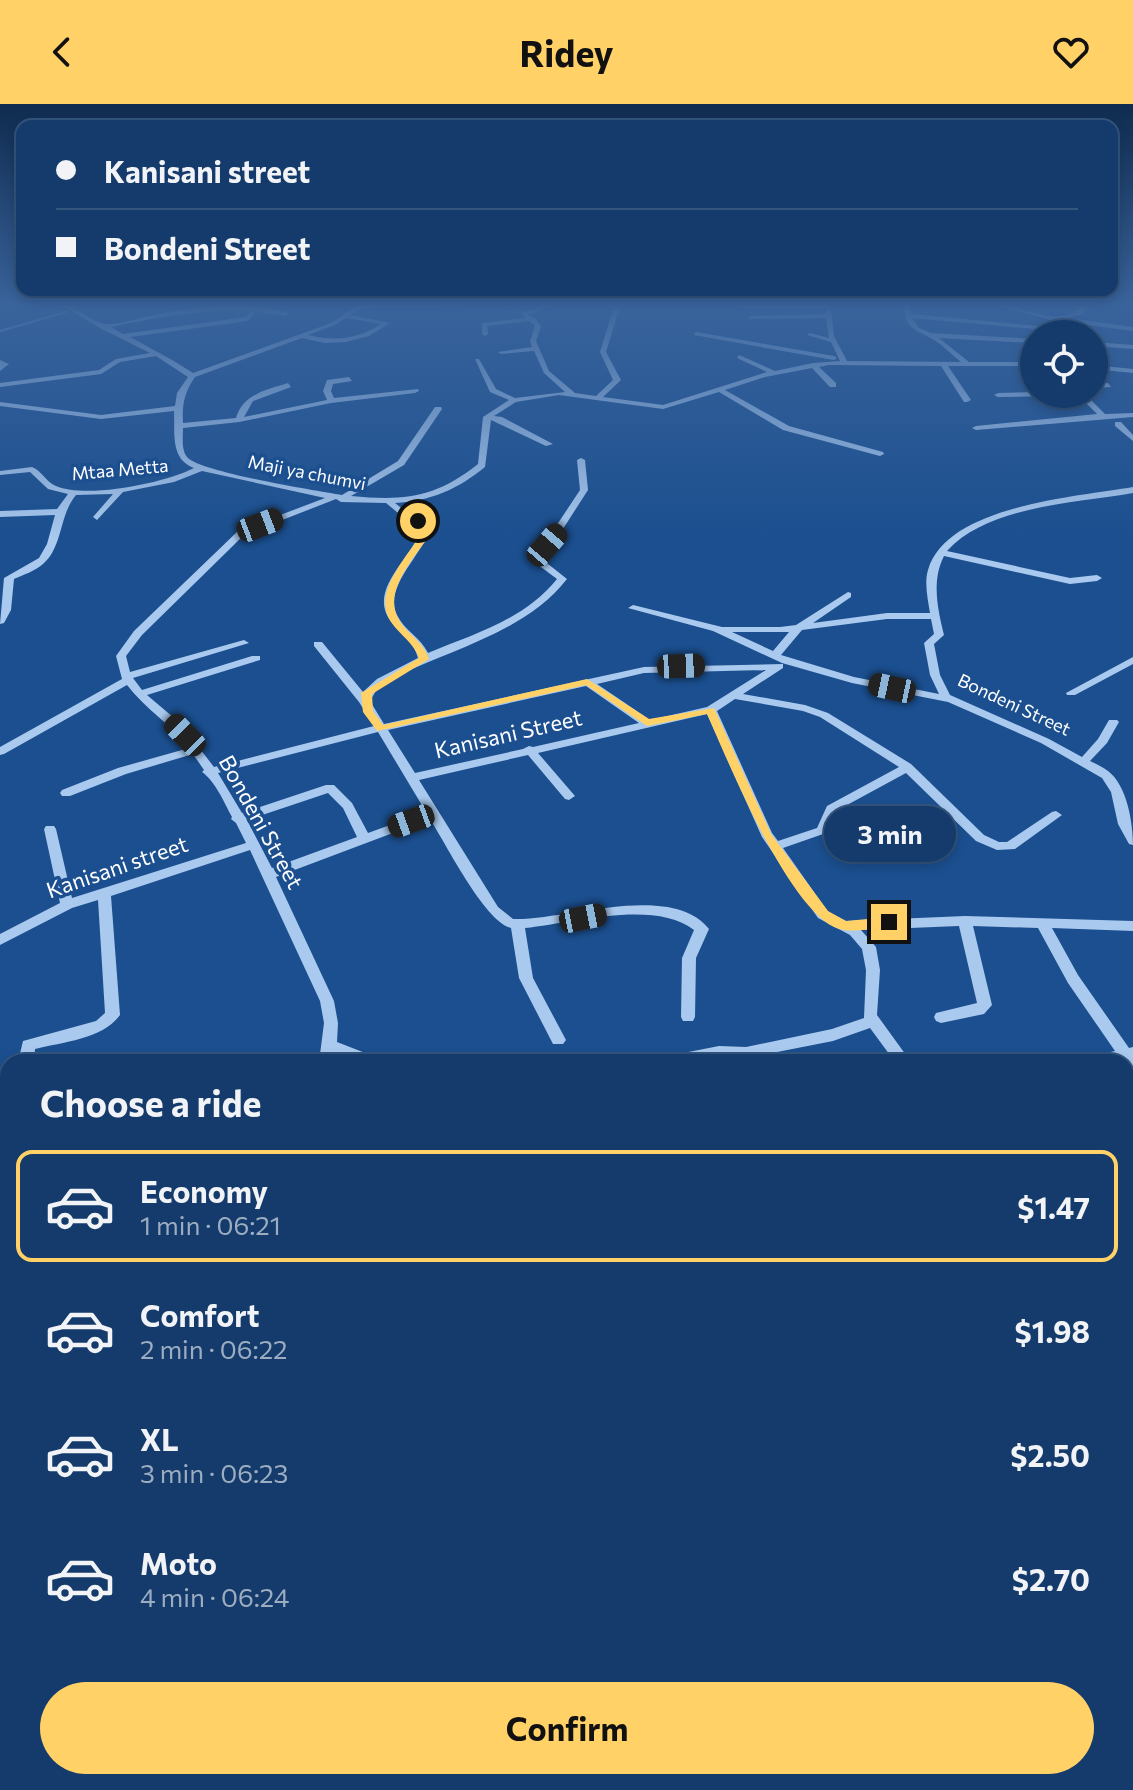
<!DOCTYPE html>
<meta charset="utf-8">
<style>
body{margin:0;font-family:Commissioner,sans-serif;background:#1d4271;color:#f1f3f6;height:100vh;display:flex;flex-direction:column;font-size:30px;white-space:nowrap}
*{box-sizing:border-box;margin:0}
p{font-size:26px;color:#9dadc1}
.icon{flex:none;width:44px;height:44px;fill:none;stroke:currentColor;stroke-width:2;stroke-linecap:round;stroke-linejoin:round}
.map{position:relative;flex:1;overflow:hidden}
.side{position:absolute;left:0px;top:950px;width:1134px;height:736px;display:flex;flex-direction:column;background:#143b6b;border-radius:24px 24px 0 0;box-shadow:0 4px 12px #0003,0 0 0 2px #33557e}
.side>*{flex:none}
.top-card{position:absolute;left:16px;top:16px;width:1102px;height:176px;border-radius:16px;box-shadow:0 4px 12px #0003,0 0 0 2px #33557e;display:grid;align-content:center;height:176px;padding:0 40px;background:#143b6b}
.buttons{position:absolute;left:1020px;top:216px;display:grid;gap:16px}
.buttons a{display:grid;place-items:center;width:88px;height:88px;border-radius:50%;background:#143b6b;box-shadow:0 4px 12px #0003,0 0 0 2px #33557e;font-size:40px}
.end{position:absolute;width:36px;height:36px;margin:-18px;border:10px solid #ffd166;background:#111;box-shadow:0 0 0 4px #111}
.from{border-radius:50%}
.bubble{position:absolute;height:56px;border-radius:28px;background:#143b6b;box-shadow:0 4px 12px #0003,0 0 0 2px #33557e;font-size:26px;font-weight:700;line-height:56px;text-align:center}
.car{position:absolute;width:24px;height:48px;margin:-24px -12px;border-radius:10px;box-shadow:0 0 6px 2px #0007;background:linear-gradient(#222 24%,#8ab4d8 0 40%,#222 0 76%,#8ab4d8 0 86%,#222 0)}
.top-card b{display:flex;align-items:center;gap:28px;height:76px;font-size:30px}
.top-card b+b{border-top:2px solid #33557e}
.top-card i{width:20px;height:20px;background:#f1f3f6}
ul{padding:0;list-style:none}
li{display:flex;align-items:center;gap:24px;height:112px;margin:0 16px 12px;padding:0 24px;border:4px solid transparent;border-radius:16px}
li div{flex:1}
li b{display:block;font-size:30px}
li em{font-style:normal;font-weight:700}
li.active{border-color:#ffd166}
li>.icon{width:72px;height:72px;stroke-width:1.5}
h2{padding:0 40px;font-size:36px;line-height:96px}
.primary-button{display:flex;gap:16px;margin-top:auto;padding:16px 40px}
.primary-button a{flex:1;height:92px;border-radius:48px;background:#ffd166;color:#111;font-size:32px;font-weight:700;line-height:92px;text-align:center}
header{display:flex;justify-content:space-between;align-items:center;height:104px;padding:0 40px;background:#ffd166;color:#111;font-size:36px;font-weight:700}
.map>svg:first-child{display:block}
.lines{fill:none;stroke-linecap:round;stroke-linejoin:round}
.stream{stroke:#9cc4f0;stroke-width:2}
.minor{fill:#a9c9ee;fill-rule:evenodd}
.route{fill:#ffd166}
.labels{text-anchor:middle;stroke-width:7;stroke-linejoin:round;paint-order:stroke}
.far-street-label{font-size:18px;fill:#fff;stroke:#1b4f8f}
.street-label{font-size:22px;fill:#fff;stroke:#1b4f8f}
</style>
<header><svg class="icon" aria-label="back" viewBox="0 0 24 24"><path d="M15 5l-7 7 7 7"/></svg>Ridey<svg class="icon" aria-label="heart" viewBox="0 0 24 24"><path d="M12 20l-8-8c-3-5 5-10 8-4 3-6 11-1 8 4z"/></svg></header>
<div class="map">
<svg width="1133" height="1686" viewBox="0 0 1133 1686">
<rect width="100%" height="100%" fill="#1b4f8f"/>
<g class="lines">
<path class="stream" d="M0 227 66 208 77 199"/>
<path class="minor" d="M57 199C75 199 90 219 107 220 120 221 136 214 149 212 190 204 251 193 289 210L286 212C226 200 169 211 111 223L123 230 246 213 251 208H255L248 217 130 233 174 257 193 269 331 219 361 199H490L487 201 362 204 350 211 390 219 369 232 346 238 325 239 302 234 195 273C184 289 182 301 183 319L236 314C243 290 266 286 288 279L291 283 253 297 244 313 327 296 323 287 327 276 349 273 352 277 333 280 331 287 334 294 418 285 419 287 415 289 331 299 239 318 183 324C183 334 181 347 188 354 202 368 316 387 342 391L398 357 435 303H441L442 305 404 361 351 392C405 397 435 394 478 360L483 313 509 296 490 288 475 255H479L496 285 515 294 565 288 544 269 534 247 501 250 498 248 532 243 530 237 535 222 529 217 487 222 488 230 485 232 482 230V219L525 214 522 209 548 199H557L528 211 535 214 541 222 536 237 549 267 575 289 596 292 613 276 600 248 615 199H621L606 248 621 276 603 293 663 301 767 268 737 254 739 251 775 267 813 259 840 257 831 238 807 231 810 229 829 234 826 214 748 215 750 212 826 210 827 205H831L834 232 847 257 961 258C952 251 944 242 934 236 914 224 906 227 903 199H909L911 210 1038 222 1036 225 912 214 919 224 931 229 1034 235V239L939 234 969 258H1034V262H948L971 296 967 298H964L941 262 829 261 819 263 836 279V283H830L812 264 765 273 725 286 789 322 883 348 884 350 880 352 783 326 719 288 663 305 559 291 516 298 494 312 502 313 553 340 546 342 491 316 485 363C458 385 431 397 395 399L429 426C422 452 383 483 397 511 404 526 421 534 428 549 474 530 524 516 557 475L533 457 580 386 577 356 581 354 585 356 588 386 543 456 567 475C526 528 451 545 393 574L377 585 370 597 384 620 644 563 783 560V564L743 590 805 601 828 609 911 660 984 731 999 738H1007L1052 708 1056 707 1062 711 1015 745 997 746 976 737 906 669 836 707 826 729 783 744 828 808 846 817 965 812 1133 817V827L1052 824 1078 871 1129 944 1133 943V967L1128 965 1126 958H1082L1085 954 1115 947 1068 879 1038 824 973 822 992 901 984 910 941 919 936 917 934 913 936 909 977 899 959 822 861 826 876 843 880 866 877 911 911 958H895L870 924 833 937 767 950 773 954 776 958H754L732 954 697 958H660L663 954 668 952 719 942 746 943 832 925 864 914 866 866 862 845 850 831 818 814 762 733 707 610 538 649 575 692 569 696 565 695 528 651 419 676 498 803 513 815C564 817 671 777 709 825L696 854 695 913 693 917H683L681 913 682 854 694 826C655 795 572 819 525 824L533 874 566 936 563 940H553L519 874 511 824C485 818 446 740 430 715L276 773 334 897 338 919 337 938 378 954 381 958H356L335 950V958H319L324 919 320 897 250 746 111 792 120 911C103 935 63 938 35 945L34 958H18L23 937 96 917 105 909 98 796 72 804 0 841V830L60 799 44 725 46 722H54L56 725 72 794 246 739 236 719 231 715 232 713C224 698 215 677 202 668L204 666 193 650 126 670 70 692H62L60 689 62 686 118 664 189 644C171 620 145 605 127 581L4 650 0 651V643L122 575 116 552 134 527 238 427 325 394 202 367 174 378 123 388 97 416 93 413 113 390 76 391C59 411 63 443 43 460 35 467 23 471 14 475L11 506 4 519 0 520 4 474 39 454 47 440 55 411 0 413V407L57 405 68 390 48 385 30 368 0 371V367L32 363C42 367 46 378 56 382 87 395 165 379 194 364 170 355 175 329 174 307L101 315 0 302V298L101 311 175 302 177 289 188 273 156 252 120 258 101 270 0 283V279L99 266 116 255 150 249 100 224ZM346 214 381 220C358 235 335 238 308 231L335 221ZM336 395 341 398 386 399 420 427C412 454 371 483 388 513 397 528 414 536 418 554L377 575 363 588 322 538H314V542L359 598 374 622 214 663 180 619 147 591 260 556V552H252L142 586 133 574 249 539 244 536 130 568 126 552 142 531 244 431ZM766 566 707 603 650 616 597 580 644 569ZM586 582 639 619 533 643 529 642 523 645 415 669 388 626ZM735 595 803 607 820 613 899 663 827 702 817 724 778 737 772 729 717 607ZM378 628 426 708 368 729 352 699 334 681H326L242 709 218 669ZM328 689 343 704 357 733 272 764 247 716Z
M733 199 749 201 829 200 832 202 829 204 748 205Z
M989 199H999C1028 206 1064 225 1085 199H1091L1082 210 1068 214 1133 223V227L1051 216Z
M696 228 834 252 837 254 834 256 694 231Z
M1094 238 1133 241V245L1094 242Z
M0 256 9 260 0 267Z
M1094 261 1133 265V269L1094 265Z
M1108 279 1111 283 1094 284V280Z
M1034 288V290H1061L1057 292 998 293 994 291 998 289Z
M1077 290H1085L1105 310 1133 309V313L976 326 972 324 976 322 1097 310Z
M1115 318H1121L1133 331V337L1115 322Z
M1133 383V389C1076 399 987 402 947 447L1070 474 1097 471 1102 474 1097 477 1070 480 944 452C931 477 938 506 944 531L934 540 940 571 950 591 1049 635 1082 653 1098 635 1109 616H1117L1119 618 1107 639 1090 657C1096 660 1103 663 1108 667 1127 681 1133 719 1133 741L1129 740 1118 720 1111 688 1102 674 1041 639 948 598 852 579 782 559 713 527 628 504 633 501 722 523H780L796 521 848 488 851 489V493L813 519 887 509H930C928 496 924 479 928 466 947 401 1077 393 1133 383ZM887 515H931L934 530 924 539 930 571 939 590 854 573 781 551 802 526ZM732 528H789L773 547Z
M1133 553V560L1075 591H1067L1066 589Z
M1126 1107 1133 1108V1124L1126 1123Z
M8 1255V1273L0 1276V1258Z
M8 1404V1426L0 1429V1407Z
M1133 1414V1437L1126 1440V1417Z
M452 1678H478L475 1686H449Z
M898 1678H922V1686H898Z"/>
</g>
<linearGradient id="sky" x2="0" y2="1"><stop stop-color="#0f2b4f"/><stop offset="0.46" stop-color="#39639b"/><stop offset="1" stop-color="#39639b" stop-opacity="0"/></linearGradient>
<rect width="1133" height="435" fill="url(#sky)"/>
<path class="route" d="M415 416H421L430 426 429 432C414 454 382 488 399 516 408 531 423 537 429 555L372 590 373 607 383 621 587 575 649 615 714 604 771 730 828 807 846 817 889 813 893 815V821C879 824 858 828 844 826 793 820 727 654 707 610L647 622 586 581 377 627 363 608 361 589 419 554C414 539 400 531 391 518 372 490 405 455 420 432Z"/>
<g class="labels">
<g class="far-street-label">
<text transform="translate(120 366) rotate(-5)" y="6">Mtaa Metta</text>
<text transform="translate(307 369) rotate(11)" y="6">Maji ya chumvi</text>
<text transform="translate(1014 601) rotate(25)" y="6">Bondeni Street</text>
</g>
<g class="street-label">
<text transform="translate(508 630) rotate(-13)" y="8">Kanisani Street</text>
<text transform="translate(261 718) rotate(61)" y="8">Bondeni Street</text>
<text transform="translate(117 763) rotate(-19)" y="8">Kanisani street</text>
</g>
</g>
</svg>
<div class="buttons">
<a><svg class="icon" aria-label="locate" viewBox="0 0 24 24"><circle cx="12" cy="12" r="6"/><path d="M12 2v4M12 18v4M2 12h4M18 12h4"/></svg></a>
</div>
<i class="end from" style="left:418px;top:417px"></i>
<i class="end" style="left:889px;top:818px"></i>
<div class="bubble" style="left:824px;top:702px;width:132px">3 min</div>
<i class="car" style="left:260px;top:421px;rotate:69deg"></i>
<i class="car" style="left:547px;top:441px;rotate:41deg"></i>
<i class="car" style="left:681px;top:562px;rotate:88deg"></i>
<i class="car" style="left:892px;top:584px;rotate:282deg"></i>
<i class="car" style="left:185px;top:631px;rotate:316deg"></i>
<i class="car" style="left:411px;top:717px;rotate:250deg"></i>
<i class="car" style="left:583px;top:814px;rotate:79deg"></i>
<div class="top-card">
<b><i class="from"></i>Kanisani street</b>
<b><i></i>Bondeni Street</b>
</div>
<section class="side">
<h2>Choose a ride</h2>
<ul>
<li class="active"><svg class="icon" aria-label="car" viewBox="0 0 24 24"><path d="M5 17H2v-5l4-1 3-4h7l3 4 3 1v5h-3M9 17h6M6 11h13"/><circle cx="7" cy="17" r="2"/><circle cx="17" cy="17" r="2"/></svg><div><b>Economy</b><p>1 min · 06:21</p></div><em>$1.47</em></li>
<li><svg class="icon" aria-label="car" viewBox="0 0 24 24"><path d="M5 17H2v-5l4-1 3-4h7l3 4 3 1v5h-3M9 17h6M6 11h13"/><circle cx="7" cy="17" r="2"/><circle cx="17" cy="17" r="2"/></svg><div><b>Comfort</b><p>2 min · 06:22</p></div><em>$1.98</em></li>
<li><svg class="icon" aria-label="car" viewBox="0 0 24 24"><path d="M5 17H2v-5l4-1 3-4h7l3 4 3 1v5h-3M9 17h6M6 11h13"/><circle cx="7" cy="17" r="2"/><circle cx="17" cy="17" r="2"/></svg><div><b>XL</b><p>3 min · 06:23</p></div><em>$2.50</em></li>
<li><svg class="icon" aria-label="car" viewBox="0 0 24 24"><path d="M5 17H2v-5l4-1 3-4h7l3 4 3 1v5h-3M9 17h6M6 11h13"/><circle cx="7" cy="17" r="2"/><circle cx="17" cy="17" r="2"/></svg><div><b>Moto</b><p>4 min · 06:24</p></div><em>$2.70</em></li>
</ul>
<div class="primary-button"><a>Confirm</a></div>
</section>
</div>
